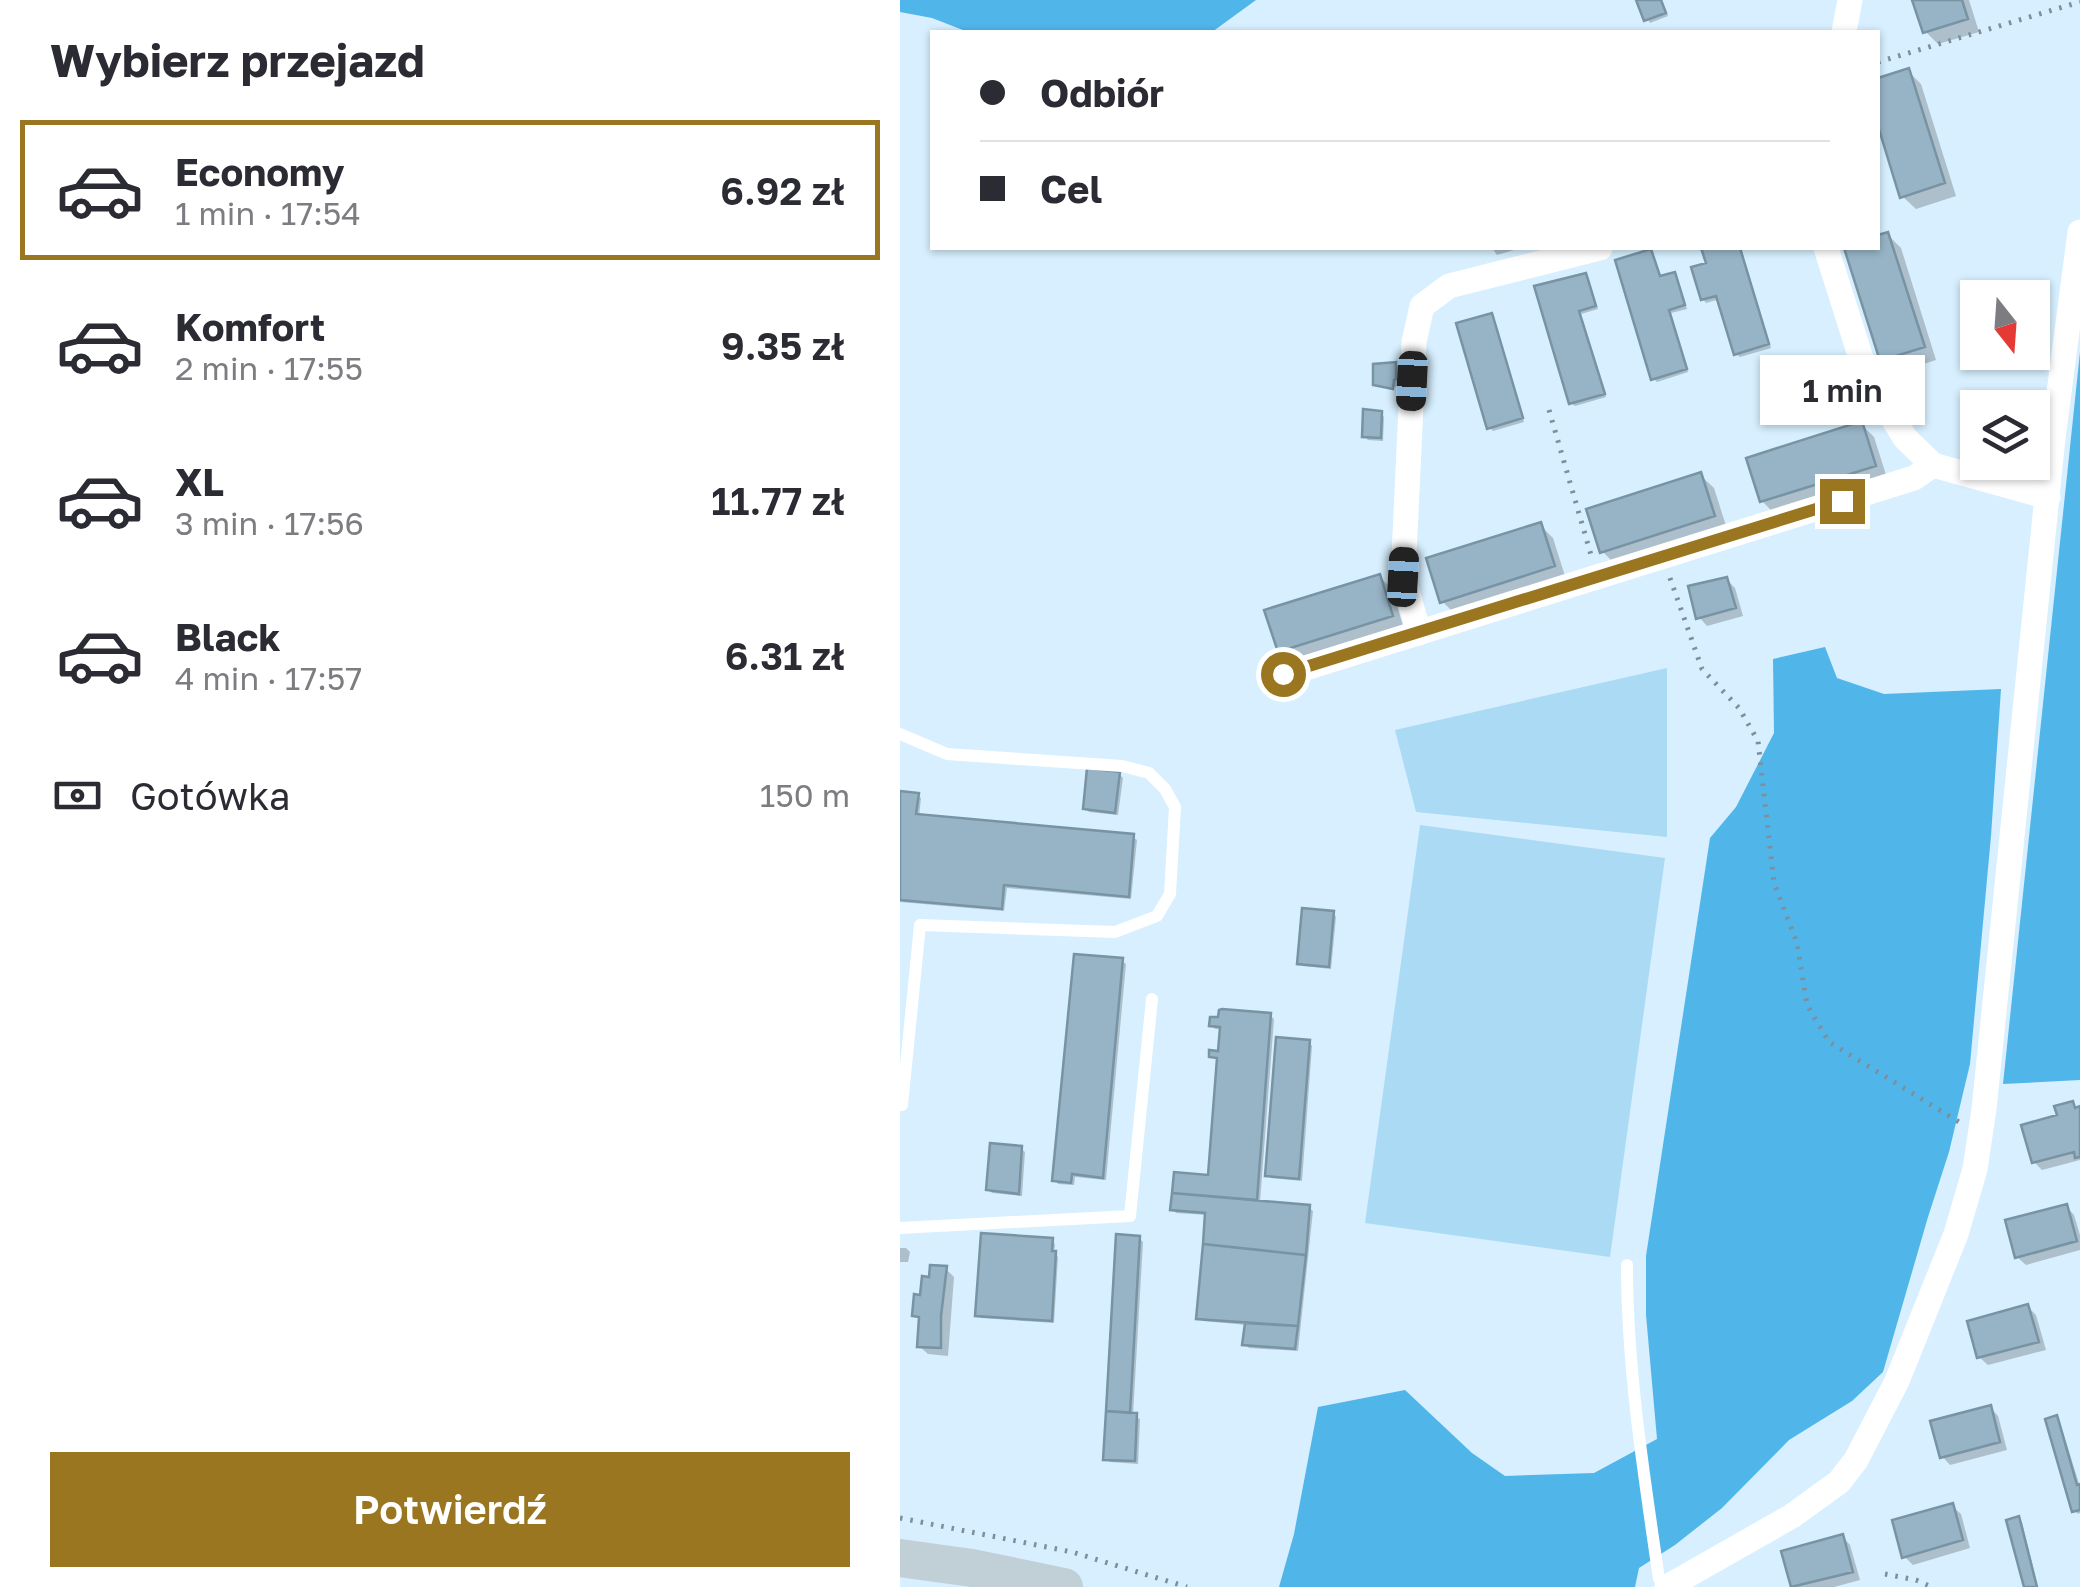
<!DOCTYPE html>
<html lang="pl">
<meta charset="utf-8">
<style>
body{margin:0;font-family:"Golos Text",sans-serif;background:#f7f7f7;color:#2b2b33;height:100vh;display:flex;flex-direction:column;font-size:38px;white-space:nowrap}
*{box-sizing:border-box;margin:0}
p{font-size:32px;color:#7c7c81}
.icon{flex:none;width:55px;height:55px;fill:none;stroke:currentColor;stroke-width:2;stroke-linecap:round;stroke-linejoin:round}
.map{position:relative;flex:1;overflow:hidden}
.panel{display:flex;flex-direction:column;background:#fff;width:900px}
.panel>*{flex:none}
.guide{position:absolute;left:30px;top:30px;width:950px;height:220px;border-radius:0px;box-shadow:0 2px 8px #0004;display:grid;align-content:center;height:220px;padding:0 50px;background:#fff}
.needle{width:65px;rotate:163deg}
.controls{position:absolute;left:1060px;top:280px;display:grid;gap:20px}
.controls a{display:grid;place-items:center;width:90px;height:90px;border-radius:0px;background:#fff;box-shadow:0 2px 8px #0004;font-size:50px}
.end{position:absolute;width:45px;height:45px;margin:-22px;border:12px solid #9a7621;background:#fff;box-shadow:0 0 0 5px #fff}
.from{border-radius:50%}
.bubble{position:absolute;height:70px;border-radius:0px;background:#fff;box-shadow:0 2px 8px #0004;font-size:32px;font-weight:600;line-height:70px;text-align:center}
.car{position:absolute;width:30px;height:60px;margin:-30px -15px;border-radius:12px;box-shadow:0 0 8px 2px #0007;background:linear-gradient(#222 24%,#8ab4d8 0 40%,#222 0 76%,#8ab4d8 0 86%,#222 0)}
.guide b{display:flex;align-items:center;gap:35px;height:95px;font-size:38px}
.guide b+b{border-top:2px solid #e1e1e2}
.guide i{width:25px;height:25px;background:#2b2b33}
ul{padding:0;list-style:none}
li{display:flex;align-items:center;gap:30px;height:140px;margin:0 20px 15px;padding:0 30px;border:5px solid transparent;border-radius:0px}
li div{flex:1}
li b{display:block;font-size:38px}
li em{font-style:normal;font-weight:600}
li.on{border-color:#9a7621}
li>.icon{width:90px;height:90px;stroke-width:1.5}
h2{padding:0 50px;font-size:45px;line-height:120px}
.pay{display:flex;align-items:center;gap:25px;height:110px;padding:0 50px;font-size:38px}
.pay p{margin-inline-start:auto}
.button{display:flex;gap:20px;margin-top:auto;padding:20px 50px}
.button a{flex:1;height:115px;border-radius:0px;background:#9a7621;color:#fff;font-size:40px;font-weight:600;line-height:115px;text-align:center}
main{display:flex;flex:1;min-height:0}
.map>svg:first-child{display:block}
.green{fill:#abdaf5}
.forest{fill:#50b6ea}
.shadow{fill:#0003}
.building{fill:#97b4c6;stroke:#7793a4;stroke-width:2.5}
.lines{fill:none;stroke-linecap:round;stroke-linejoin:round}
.path{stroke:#7d8f9b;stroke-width:5;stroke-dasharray:2.5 8;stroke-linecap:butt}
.service{stroke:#fff;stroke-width:12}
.minor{stroke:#fff;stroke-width:25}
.secondary{stroke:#c1cfd7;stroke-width:38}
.route{stroke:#9a7621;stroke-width:12}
</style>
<main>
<section class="panel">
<h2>Wybierz przejazd</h2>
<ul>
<li class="on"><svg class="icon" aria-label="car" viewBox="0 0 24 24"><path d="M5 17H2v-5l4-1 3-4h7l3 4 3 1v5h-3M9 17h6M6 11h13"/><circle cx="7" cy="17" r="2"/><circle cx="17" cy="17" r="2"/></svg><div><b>Economy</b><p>1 min · 17:54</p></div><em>6.92 zł</em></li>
<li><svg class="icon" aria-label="car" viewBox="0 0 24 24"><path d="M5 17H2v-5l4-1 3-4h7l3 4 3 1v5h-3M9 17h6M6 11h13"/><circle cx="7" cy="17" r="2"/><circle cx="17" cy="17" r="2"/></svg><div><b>Komfort</b><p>2 min · 17:55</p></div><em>9.35 zł</em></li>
<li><svg class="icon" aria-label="car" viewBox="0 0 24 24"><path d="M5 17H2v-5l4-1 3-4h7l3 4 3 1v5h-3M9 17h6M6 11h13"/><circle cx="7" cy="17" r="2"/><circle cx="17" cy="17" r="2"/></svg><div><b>XL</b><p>3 min · 17:56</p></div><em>11.77 zł</em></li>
<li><svg class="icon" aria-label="car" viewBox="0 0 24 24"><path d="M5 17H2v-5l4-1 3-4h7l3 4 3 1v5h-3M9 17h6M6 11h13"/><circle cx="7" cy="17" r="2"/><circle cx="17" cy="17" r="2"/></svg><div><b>Black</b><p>4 min · 17:57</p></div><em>6.31 zł</em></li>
</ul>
<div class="pay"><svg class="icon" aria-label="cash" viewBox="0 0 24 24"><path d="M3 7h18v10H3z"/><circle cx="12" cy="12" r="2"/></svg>Gotówka<p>150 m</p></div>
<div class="button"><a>Potwierdź</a></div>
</section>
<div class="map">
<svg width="1180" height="1587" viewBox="0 0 1180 1587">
<rect width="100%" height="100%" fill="#d7effe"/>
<path class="green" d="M767 668V837L516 812 495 730Z
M520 825 765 858 710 1257 465 1223Z"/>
<path class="forest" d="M0 0H356L312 32H68L32 18 0 12Z
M1180 352V1080L1103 1084Z
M925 647 937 678 984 694 1101 689 1091 836 1070 1064 1049 1152 1028 1217 983 1372 952 1401 889 1440 822 1508 775 1545 739 1568 735 1587H379L394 1534 418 1407 505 1390 572 1453 605 1476 694 1473 757 1439 746 1315V1256L810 838 836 807 874 733 873 659Z"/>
<path class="shadow" d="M738 0H762L768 16 750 23Z
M1015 0H1069L1079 32 1038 44 1025 31Z
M1008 71 1021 84 1056 196 1016 209 1002 196 978 118V81Z
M988 235 1001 248 1036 360 995 373 982 360 947 248H978V238Z
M592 248H621L597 255Z
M804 248H841L871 348 840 357 836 354 820 299 806 303 803 299 809 264Z
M750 252 754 256 761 278 774 275 777 278 787 309 771 313 788 372 757 382 754 379Z
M685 276 689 279 698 309 681 314 706 397 675 406 671 403 637 288Z
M591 315 594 319 624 422 593 431 589 427Z
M496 365 499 368 496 387 475 383Z
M481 413 484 417 483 441 468 440 464 436Z
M961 424 974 437 987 478 875 514 862 501Z
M800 475 814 488 827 529 715 564 702 551Z
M640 525 653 538 666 579 555 614 542 601Z
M479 576 492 589 504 629 394 664 380 651Z
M827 580 835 588 843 616 807 626 799 617Z
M219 774 223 778 218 815 189 812 185 808Z
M0 793 17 795 21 798 19 817 233 837 237 840 231 899 107 888 104 911 0 902Z
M433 913 436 917 431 969 403 966 399 963Z
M222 961 226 964 206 1180 175 1177 174 1185 158 1184 155 1180Z
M370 1015 374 1019 360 1202 409 1208 413 1211 398 1351 349 1348 345 1344 347 1325 303 1321 299 1318 308 1215 276 1213 273 1209 276 1175 311 1178 320 1060 311 1056 320 1054 322 1029H315L312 1025Z
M409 1042 412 1046 402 1181 371 1178 367 1175Z
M1172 1103 1180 1109V1160L1142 1170 1134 1162 1160 1117Z
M121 1149 125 1152 122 1196 92 1193 89 1189Z
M1166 1206 1174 1215 1180 1235V1250L1126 1265 1117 1257Z
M239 1238 243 1242 233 1415 240 1419 238 1464 210 1462 206 1459Z
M151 1241 155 1244 154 1253 158 1257 154 1323 81 1318 78 1315Z
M0 1248H6L10 1252 8 1262H0Z
M46 1269 54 1277 48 1356 28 1354 19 1346 21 1321 15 1315 32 1280Z
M1128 1307 1136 1315 1146 1350 1088 1365 1079 1357Z
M1090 1407 1098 1416 1107 1450 1050 1465 1042 1456Z
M1156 1418 1160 1422 1180 1487V1513L1178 1514 1174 1510Z
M1052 1506 1061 1514 1070 1548 1013 1565 1004 1556Z
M1119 1519 1122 1522 1138 1587H1126Z
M942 1536 950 1545 960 1580 934 1587H894L884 1552Z"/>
<path class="building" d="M736 0H761L766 13 744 21Z
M1012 0H1062L1068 19 1023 33Z
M1009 68 1045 183 1000 198 978 126V78Z
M988 232 1025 347 980 361 944 248H978V235Z
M801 248H840L869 344 834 355 816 296 801 300 791 267 806 263Z
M751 249 760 276 775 272 785 305 769 310 787 369 751 380 715 260Z
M686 273 696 306 679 311 705 394 669 404 634 286Z
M592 313 623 418 587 429 556 323Z
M496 362V379L494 380 493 389 473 385V364Z
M463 409 482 411 481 438 462 437Z
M962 421 976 466 860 502 846 458Z
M801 472 815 516 700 553 686 509Z
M641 522 655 566 540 603 526 558Z
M480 574 493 616 378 652 364 610Z
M827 577 836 608 796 619 788 586Z
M187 768 220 772 215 813 183 809Z
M0 791 19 793 16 814 234 834 229 897 104 885 102 909 0 900Z
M402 908 434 911 429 967 397 964Z
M174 954 223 958 203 1178 172 1174 171 1183 152 1181Z
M322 1009 371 1013 357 1200 272 1193 274 1172 308 1175 317 1058 309 1057V1050L318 1051 320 1027 309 1026 310 1017H318L319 1010Z
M376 1037 410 1040 399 1179 365 1176Z
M1173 1101 1175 1108 1180 1106V1157L1175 1158 1174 1152 1132 1163 1121 1125 1157 1115 1154 1106Z
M90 1143 122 1146 119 1194 86 1190Z
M272 1193 410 1205 406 1255 303 1244 305 1213 270 1210Z
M1167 1204 1177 1241 1115 1258 1105 1220Z
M81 1233 153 1238 152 1251H156L152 1321 75 1316Z
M216 1234 240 1236 230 1413 206 1411Z
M303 1244 406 1255 398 1326 296 1319Z
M30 1265 47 1266 41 1316V1348L17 1347 19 1317 12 1316 14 1294 20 1295 22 1276 29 1277Z
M1128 1304 1139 1342 1077 1358 1067 1321Z
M345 1323 398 1326 395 1349 342 1345Z
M1091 1405 1100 1442 1040 1458 1030 1421Z
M206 1411 237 1413 235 1461 203 1460Z
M1157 1415 1177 1485 1180 1484V1510L1172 1512 1145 1419Z
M1053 1503 1063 1540 1002 1558 992 1520Z
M1119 1516 1137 1587H1124L1106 1520Z
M943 1534 953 1572 891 1587 881 1551Z"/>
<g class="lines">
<path class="path" d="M978 62 1180 2
M649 410 691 555
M770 578 802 669 839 708 858 741 874 883 897 943 907 1005 929 1042 1059 1122
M0 1518 172 1552 287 1587
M985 1574 1016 1580 1032 1587"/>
<path class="service" d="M0 734 47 754 222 766 249 773 265 789 275 807 270 894 257 916 215 932 20 925 2 1105H0
M0 1228 230 1216 252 999
M727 1265C727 1370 744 1475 759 1579L768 1586"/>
<path class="minor" d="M944 32 950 0
M926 248 966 374 1005 438 1033 465 1148 497
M519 633 503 577 514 342 522 306 549 286 700 248
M383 675 1014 478 1033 465
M767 1587 892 1516 939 1482 956 1460 997 1381 1056 1234 1075 1169 1084 1109 1153 438 1180 232"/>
<path class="secondary" d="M0 1558 72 1568 164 1587"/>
</g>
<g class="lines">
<path class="route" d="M383 674 942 501"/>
</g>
</svg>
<div class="controls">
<a><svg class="needle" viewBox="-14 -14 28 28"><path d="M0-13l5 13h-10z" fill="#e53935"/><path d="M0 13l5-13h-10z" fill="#7c7c81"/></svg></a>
<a><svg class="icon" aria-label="layers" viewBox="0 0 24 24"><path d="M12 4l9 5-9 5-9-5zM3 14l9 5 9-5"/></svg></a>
</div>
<i class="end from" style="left:383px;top:674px"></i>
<i class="end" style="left:942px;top:501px"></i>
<div class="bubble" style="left:860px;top:355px;width:165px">1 min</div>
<i class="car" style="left:512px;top:381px;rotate:183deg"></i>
<i class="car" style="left:503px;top:577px;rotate:3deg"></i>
<div class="guide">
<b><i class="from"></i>Odbiór</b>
<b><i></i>Cel</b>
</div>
</div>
</main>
